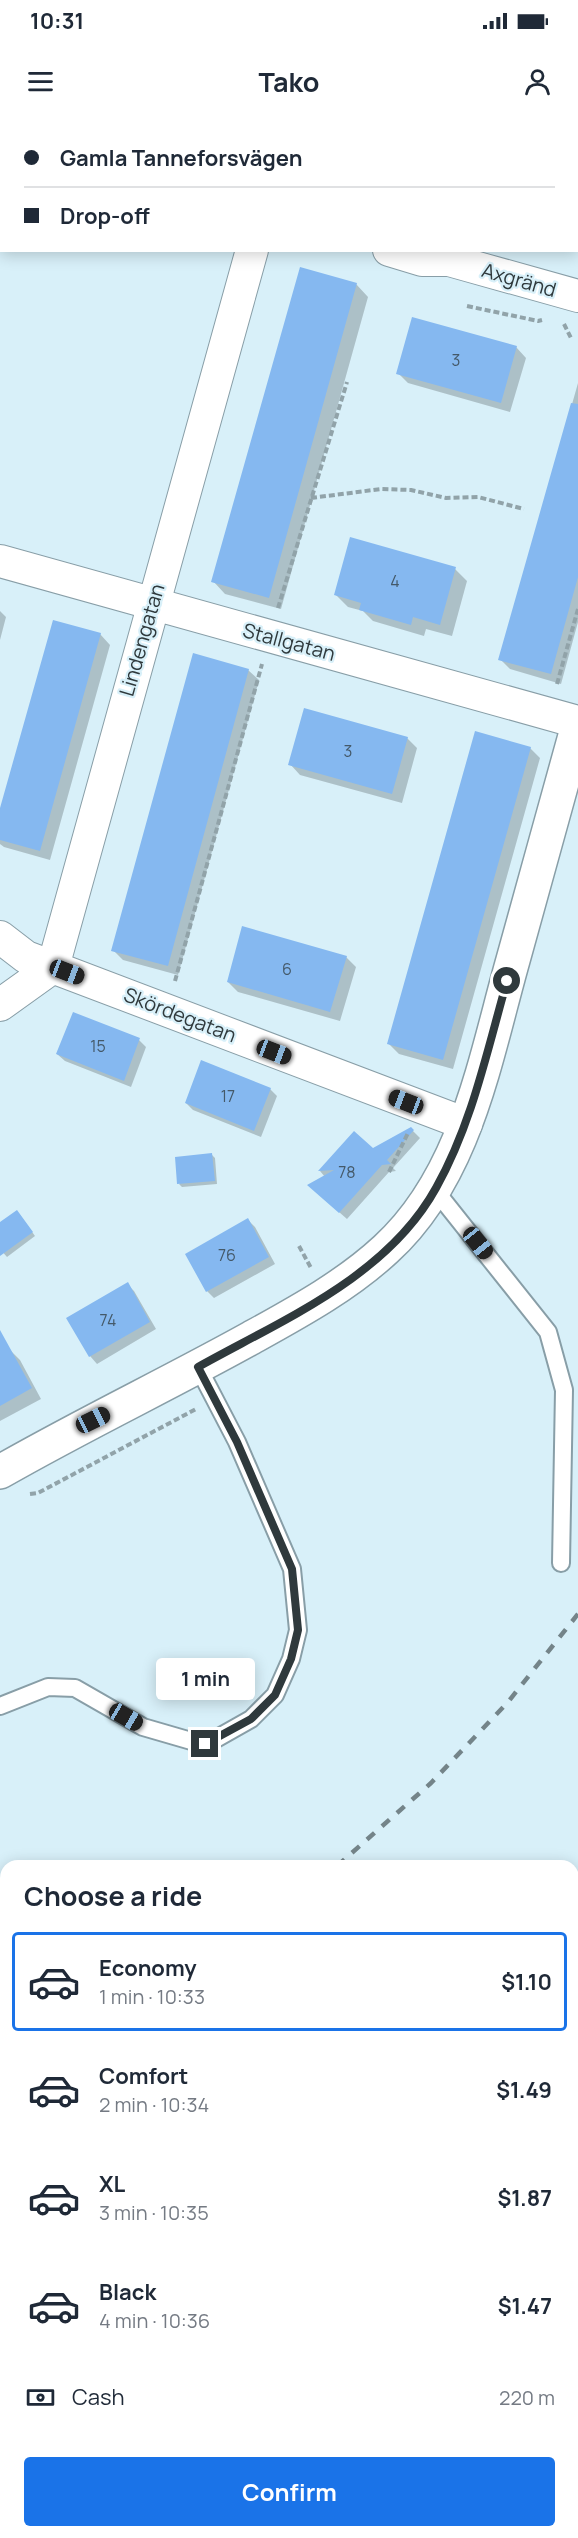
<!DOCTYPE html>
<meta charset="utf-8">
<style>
body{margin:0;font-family:Manrope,sans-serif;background:#f2f2f3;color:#1f2937;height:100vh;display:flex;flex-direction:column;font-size:22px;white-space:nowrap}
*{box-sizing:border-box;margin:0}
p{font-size:20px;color:#747a83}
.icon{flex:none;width:33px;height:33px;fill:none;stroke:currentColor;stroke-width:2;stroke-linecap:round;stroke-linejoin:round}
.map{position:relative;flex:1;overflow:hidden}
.drawer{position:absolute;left:0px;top:1740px;width:579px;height:678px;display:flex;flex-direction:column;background:#fff;border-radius:18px 18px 0 0;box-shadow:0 3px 15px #0003}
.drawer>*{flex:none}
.guide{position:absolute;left:0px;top:0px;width:579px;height:132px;box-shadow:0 3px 15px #0003;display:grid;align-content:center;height:132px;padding:0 24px;background:#fff}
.end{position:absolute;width:27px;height:27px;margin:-14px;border:8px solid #2f393c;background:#fff;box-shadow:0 0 0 3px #fff}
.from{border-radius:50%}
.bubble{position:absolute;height:42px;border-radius:6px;background:#fff;box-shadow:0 3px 15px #0003;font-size:20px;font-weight:700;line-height:42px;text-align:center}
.car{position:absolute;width:18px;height:36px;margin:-18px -9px;border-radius:8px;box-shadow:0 0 4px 2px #0007;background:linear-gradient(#222 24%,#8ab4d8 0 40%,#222 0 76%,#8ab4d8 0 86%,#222 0)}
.guide b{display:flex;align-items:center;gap:21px;height:57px;font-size:22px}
.guide b+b{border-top:2px solid #e0e1e3}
.guide i{width:15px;height:15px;background:#1f2937}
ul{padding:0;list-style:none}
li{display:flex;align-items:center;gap:18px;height:99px;margin:0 12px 9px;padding:0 12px;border:3px solid transparent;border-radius:6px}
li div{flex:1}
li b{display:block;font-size:22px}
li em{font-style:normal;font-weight:700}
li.selected{border-color:#1a73e8}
li>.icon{width:54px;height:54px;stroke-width:1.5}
h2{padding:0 24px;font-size:27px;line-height:72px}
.pay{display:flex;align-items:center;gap:15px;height:66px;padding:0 24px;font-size:22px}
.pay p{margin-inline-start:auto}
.button{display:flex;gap:12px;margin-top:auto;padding:12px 24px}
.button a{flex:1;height:69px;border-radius:6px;background:#1a73e8;color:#fff;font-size:24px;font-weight:700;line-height:69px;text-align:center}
.status{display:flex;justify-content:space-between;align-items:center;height:42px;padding:0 30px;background:#fff;direction:ltr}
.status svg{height:16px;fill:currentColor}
header{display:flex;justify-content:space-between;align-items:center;height:78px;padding:0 24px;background:#fff;font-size:27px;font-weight:700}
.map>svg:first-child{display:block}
.shadow{fill:#0003}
.building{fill:#85b8f0}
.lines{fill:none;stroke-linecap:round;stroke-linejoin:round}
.service-casing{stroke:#889ea7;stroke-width:20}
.minor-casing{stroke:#889ea7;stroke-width:34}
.tertiary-casing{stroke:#889ea7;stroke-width:36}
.path{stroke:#91a3a9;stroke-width:4;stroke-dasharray:6 3;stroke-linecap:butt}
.service{stroke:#fff;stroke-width:16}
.minor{stroke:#fff;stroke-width:32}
.tertiary{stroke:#fff;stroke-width:33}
.rail{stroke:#748489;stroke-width:4.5;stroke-dasharray:10 10;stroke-linecap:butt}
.route{stroke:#2f393c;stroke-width:8}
.labels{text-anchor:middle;stroke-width:4.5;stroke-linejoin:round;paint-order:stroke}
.number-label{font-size:16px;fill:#445969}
.street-label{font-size:20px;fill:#2f393c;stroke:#d8f0f9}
</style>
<div class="status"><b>10:31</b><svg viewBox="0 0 49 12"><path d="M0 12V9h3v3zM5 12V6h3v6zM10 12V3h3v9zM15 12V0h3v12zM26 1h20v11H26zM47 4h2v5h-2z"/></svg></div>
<header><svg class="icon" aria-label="menu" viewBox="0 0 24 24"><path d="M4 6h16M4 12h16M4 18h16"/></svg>Tako<svg class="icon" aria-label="person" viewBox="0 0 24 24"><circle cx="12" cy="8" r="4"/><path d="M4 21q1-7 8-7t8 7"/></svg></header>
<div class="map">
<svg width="578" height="2418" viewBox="0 0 578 2418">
<rect width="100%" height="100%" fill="#d8f0f9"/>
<path class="shadow" d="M342 0H417L341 2Z
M356 164 368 177 281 489 225 474 213 461Z
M516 227 526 238 510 292 408 263 398 253Z
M578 263V502L561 564 510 549 500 539Z
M455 449 467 461 452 516 426 509 424 516 373 501 363 491 348 487 336 475Z
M0 491 6 497 0 520Z
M100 514 110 525 50 740 4 727 0 724V694Z
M248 550 259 560 178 855 123 840 113 830Z
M407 618 417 628 402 683 300 655 290 644Z
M530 628 540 638 453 949 399 934 389 924Z
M346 837 356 847 340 901 238 872 228 862Z
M139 920 146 927 131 967 65 941 57 934Z
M270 969 277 976 261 1017 193 990 186 983Z
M411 1009 420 1018 393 1048 396 1051 389 1052 347 1099 316 1072 325 1057 320 1051 354 1013 373 1030Z
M212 1035 215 1038 217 1064 182 1067 179 1064Z
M20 1095 35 1116 7 1137 0 1129V1104Z
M248 1100 255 1107 275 1144 214 1178 207 1171Z
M127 1164 134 1171 156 1209 97 1244 90 1236 68 1198Z
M10 1230 20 1240 41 1279 0 1301V1235Z
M578 2169V2211L573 2207V2181Z
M0 2221 6 2231V2379L0 2382Z"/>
<path class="building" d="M300 147 357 163 269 478 211 462Z
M412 197 517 226 501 283 396 254Z
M571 283 578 284V457L551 554 498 540Z
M350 417 456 447 440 505 413 497 411 505 359 490 361 483 334 475Z
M53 500 101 513 40 731 0 720V688Z
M193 533 249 549 168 846 111 831Z
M304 588 408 617 392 674 288 645Z
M475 611 531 627 443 940 387 924Z
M242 806 347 836 330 892 227 862Z
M73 892 140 918 124 961 56 934Z
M201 940 271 968 254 1011 185 983Z
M411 1007 414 1010 387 1040 391 1044 382 1045 339 1093 307 1065 334 1050 318 1051 354 1011 373 1028Z
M212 1033 215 1061 177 1064 175 1037Z
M17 1090 33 1112 0 1136V1102Z
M248 1098 269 1137 206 1172 185 1134Z
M128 1162 150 1202 89 1237 66 1198Z
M0 1210 32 1268 0 1286Z"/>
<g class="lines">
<defs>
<path id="service" d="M435 1070 548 1212 564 1270 561 1443
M0 1586 48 1567 75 1568 143 1607 205 1625 251 1599 275 1575 291 1539 298 1510 292 1449 237 1322 198 1247
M0 2164 6 2170
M0 2417 16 2412"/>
<path id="minor" d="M287 2 288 0
M389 130 422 140H449L578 176
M0 441 578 602
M0 817 26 837 466 1004
M0 885 53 847 252 130
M573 2070 578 2053
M573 2297 578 2298"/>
<path id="tertiary" d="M0 1352C82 1305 168 1264 251 1218 298 1192 346 1166 386 1129 466 1056 485 939 513 840 535 762 556 683 578 605"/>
</defs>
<use href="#service" class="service-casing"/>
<use href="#minor" class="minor-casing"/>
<use href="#tertiary" class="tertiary-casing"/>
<path class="path" d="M467 186 538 201 542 200
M564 204 571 218
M311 378 381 369 411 370 446 378 478 377 524 389
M278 488 347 262
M557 564 578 489
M175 861 262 544
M389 1052 408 1013
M299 1126 311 1148
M30 1374 38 1373 196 1289"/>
<use href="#service" class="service"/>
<use href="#minor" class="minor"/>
<use href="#tertiary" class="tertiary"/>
<path class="rail" d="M337 1746 431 1663 508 1582 578 1494
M573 1817 578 1801
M573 1894 578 1877
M0 1942 6 1940
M389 2418 391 2412
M410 2418 412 2412"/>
</g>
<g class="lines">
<path class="route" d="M205 1624 251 1599 275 1575 291 1539 298 1510 292 1449 237 1322 198 1247C282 1200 387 1157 436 1068 472 1004 487 931 507 861"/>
</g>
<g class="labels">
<g class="number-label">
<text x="456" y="246">3</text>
<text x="395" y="467">4</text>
<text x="348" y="637">3</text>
<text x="287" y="855">6</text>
<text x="98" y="932">15</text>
<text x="228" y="982">17</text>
<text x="347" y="1058">78</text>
<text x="227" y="1141">76</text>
<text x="108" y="1206">74</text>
</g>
<g class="street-label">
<text transform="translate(519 160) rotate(16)" y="7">Axgränd</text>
<text transform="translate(142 520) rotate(-74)" y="7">Lindengatan</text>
<text transform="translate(289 522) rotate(15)" y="7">Stallgatan</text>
<text transform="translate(180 895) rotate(21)" y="7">Skördegatan</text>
</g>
</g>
</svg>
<i class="end from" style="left:507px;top:861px"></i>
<i class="end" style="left:205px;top:1624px"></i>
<div class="bubble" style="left:156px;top:1538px;width:99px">1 min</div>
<i class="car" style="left:67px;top:852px;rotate:111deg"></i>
<i class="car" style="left:274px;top:932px;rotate:111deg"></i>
<i class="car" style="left:406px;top:982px;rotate:291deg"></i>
<i class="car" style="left:478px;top:1123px;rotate:141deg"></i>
<i class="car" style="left:93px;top:1300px;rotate:64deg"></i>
<i class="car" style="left:126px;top:1597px;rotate:120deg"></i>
<div class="guide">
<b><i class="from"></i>Gamla Tanneforsvägen</b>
<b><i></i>Drop-off</b>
</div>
<section class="drawer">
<h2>Choose a ride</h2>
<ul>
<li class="selected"><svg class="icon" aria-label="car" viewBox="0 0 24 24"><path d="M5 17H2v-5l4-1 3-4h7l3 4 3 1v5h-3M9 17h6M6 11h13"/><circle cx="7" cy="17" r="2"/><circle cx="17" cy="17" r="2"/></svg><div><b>Economy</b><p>1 min · 10:33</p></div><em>$1.10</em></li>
<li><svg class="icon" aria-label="car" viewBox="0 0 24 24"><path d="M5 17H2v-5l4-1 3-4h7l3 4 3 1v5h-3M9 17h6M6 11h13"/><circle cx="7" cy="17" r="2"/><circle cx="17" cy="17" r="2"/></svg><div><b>Comfort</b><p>2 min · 10:34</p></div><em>$1.49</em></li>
<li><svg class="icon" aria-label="car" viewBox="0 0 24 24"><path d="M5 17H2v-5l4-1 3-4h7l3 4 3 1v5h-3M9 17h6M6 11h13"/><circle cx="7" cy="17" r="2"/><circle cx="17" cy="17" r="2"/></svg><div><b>XL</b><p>3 min · 10:35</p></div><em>$1.87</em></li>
<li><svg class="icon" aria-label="car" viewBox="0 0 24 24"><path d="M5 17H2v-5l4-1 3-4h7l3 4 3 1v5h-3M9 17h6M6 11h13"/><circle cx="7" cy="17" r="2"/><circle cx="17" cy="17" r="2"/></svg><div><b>Black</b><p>4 min · 10:36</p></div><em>$1.47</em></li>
</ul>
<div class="pay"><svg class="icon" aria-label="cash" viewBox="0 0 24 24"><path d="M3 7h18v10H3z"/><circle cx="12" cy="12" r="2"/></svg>Cash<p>220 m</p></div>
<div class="button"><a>Confirm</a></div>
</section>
</div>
